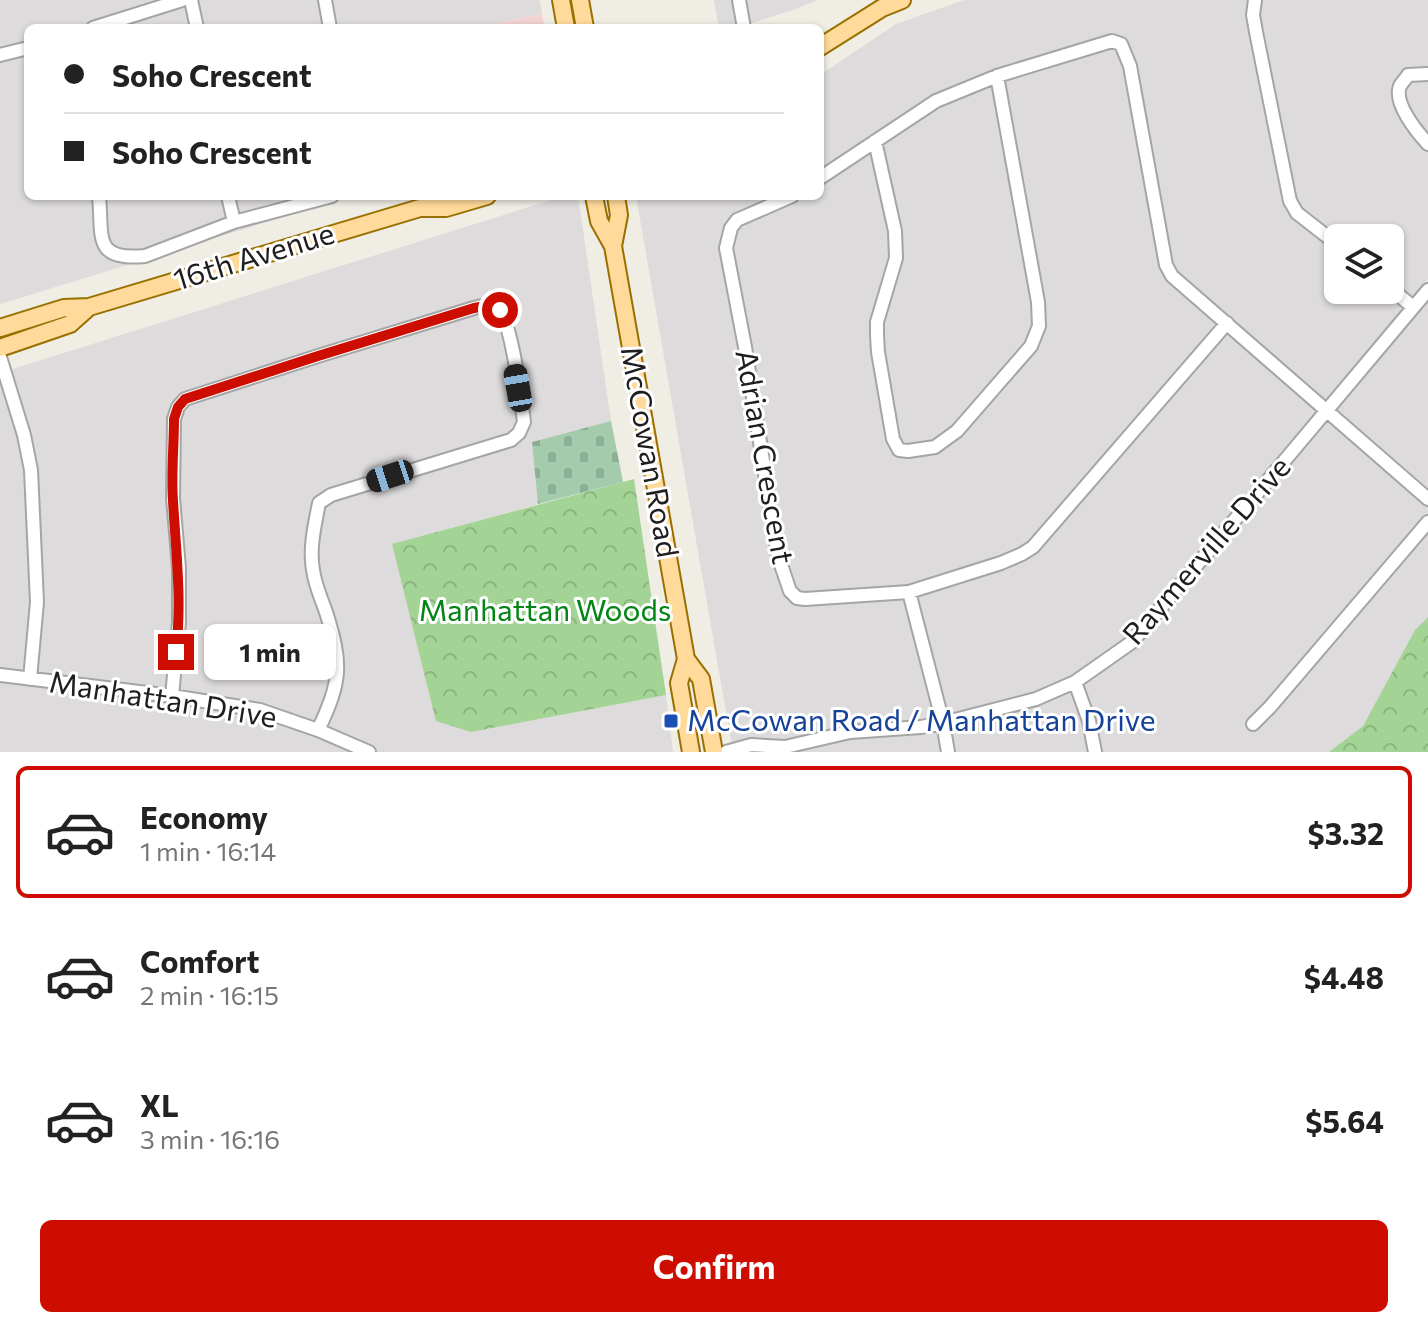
<!DOCTYPE html>
<meta charset="utf-8">
<style>
body{margin:0;font-family:Commissioner,sans-serif;background:#f6f6f6;color:#222;height:100vh;display:flex;flex-direction:column;font-size:30px;white-space:nowrap}
*{box-sizing:border-box;margin:0}
p{font-size:26px;color:#767676}
.icon{flex:none;width:44px;height:44px;fill:none;stroke:currentColor;stroke-width:2;stroke-linecap:round;stroke-linejoin:round}
.map{position:relative;height:752px;overflow:hidden}
.side{display:flex;flex-direction:column;background:#fff;flex:1}
.side>*{flex:none}
.banner{position:absolute;left:24px;top:24px;width:800px;height:176px;border-radius:12px;box-shadow:0 2px 6px #0004;display:grid;align-content:center;height:176px;padding:0 40px;background:#fff}
.controls{position:absolute;left:1324px;top:224px;display:grid;gap:16px}
.controls a{display:grid;place-items:center;width:80px;height:80px;border-radius:12px;background:#fff;box-shadow:0 2px 6px #0004;font-size:40px}
.end{position:absolute;width:36px;height:36px;margin:-18px;border:10px solid #cd0d00;background:#fff;box-shadow:0 0 0 4px #fff}
.from{border-radius:50%}
.bubble{position:absolute;height:56px;border-radius:12px;background:#fff;box-shadow:0 2px 6px #0004;font-size:26px;font-weight:700;line-height:56px;text-align:center}
.car{position:absolute;width:24px;height:48px;margin:-24px -12px;border-radius:10px;box-shadow:0 0 6px 2px #0007;background:linear-gradient(#222 24%,#8ab4d8 0 40%,#222 0 76%,#8ab4d8 0 86%,#222 0)}
.banner b{display:flex;align-items:center;gap:28px;height:76px;font-size:30px}
.banner b+b{border-top:2px solid #e0e0e0}
.banner i{width:20px;height:20px;background:#222}
ul{padding:14px 0 0;list-style:none}
li{display:flex;align-items:center;gap:24px;height:132px;margin:0 16px 12px;padding:0 24px;border:4px solid transparent;border-radius:12px}
li div{flex:1}
li b{display:block;font-size:30px}
li em{font-style:normal;font-weight:700}
li.active{border-color:#cd0d00}
li>.icon{width:72px;height:72px;stroke-width:1.5}
.button{display:flex;gap:16px;margin-top:auto;padding:16px 40px}
.button a{flex:1;height:92px;border-radius:12px;background:#cd0d00;color:#fff;font-size:32px;font-weight:700;line-height:92px;text-align:center}
.map>svg:first-child{display:block}
.residential{fill:#dddbdb;fill-rule:evenodd}
.commercial{fill:#f2d5d2}
.forest{fill:url(#forest-crowns)}
.cemetery{fill:url(#cemetery-stones)}
.lines{fill:none;stroke-linecap:round;stroke-linejoin:round}
.minor-casing{stroke:#a5a5a5;stroke-width:16}
.major-casing{stroke:#997000;stroke-width:20}
.minor{stroke:#fff;stroke-width:12}
.major{stroke:#ffda9a;stroke-width:16}
.route{stroke:#cd0d00;stroke-width:10}
.transit-dot{fill:#1a4fb4;stroke:#fff;stroke-width:3}
.labels{text-anchor:middle;stroke-width:6;stroke-linejoin:round;paint-order:stroke}
.street-label{font-size:30px;fill:#1e1e1e;stroke:#fff}
.park-label{font-size:30px;fill:#038616;stroke:#fff}
.transit-label{font-size:30px;fill:#164399;stroke:#fff;text-anchor:start}
</style>
<div class="map">
<svg width="1428" height="752" viewBox="0 0 1428 752">
<defs>
<pattern id="forest-crowns" width="20" height="18" patternUnits="userSpaceOnUse" patternTransform="scale(2)"><rect width="20" height="18" fill="#a3d395"/><path d="M2 6a3 3 0 1 1 6 0M12 15a3 3 0 1 1 6 0" fill="none" stroke="#8cb580"/></pattern>
<pattern id="cemetery-stones" width="16" height="16" patternUnits="userSpaceOnUse" patternTransform="scale(2)"><rect width="16" height="16" fill="#a3cbac"/><path d="M2 7V4a2 2 0 0 1 4 0v3zM10 15v-3a2 2 0 0 1 4 0v3z" fill="#8cae94"/></pattern>
</defs>
<rect width="100%" height="100%" fill="#f0ede4"/>
<path class="residential" d="M0 0H540L542 14 472 28H28V196H352L0 304Z
M714 0H818L790 11 736 28H719Z
M964 0H1428V617L1415 631 1363 726 1329 752H733L636 196H820V75L896 24ZM1338 238H1390V290H1338Z
M564 196H578L611 421 532 442 538 504 392 545 471 732 666 695 673 752H0V373Z"/>
<path class="commercial" d="M542 14 545 28H472Z"/>
<path class="forest" d="M634 479 666 695 471 732 436 721 392 544Z
M1428 617V752H1329L1363 726 1415 630Z"/>
<path class="cemetery" d="M611 421 623 482 538 504 532 442Z"/>
<g class="lines">
<defs>
<path id="minor" d="M191 0 197 28
M325 0 330 28
M739 0 744 28
M1255 0 1253 15 1256 32 1290 201 1297 213 1338 245
M93 28 182 0
M0 55 28 48
M1428 74 1408 75C1406 79 1402 82 1400 86 1393 103 1417 132 1428 144
M875 141 895 231 896 258 877 322V335L878 352 893 439 899 450 908 451 935 447 957 431 1031 346 1039 326 1038 302 997 76
M820 178 936 101 997 76 1112 41 1121 44 1130 66 1166 265 1172 276 1428 499
M99 196C103 236 92 261 145 256L234 222 332 196
M228 196 234 222
M792 196 737 220 731 228 726 248 745 347 778 556 790 591 797 598 805 599 909 592 1001 563 1022 554 1033 547 1227 323
M1390 288 1413 307
M0 357 24 435 31 470 37 602 30 679
M909 592 943 723 948 752
M0 675 172 696 260 710 318 730 369 752
M1075 682 1089 721 1095 752
M172 696 179 622V568L173 498 174 419 178 407 185 399 318 356 474 308C482 306 491 303 498 309 512 321 521 401 524 422L519 433 511 440 331 495 319 503C315 524 309 548 313 570 315 585 321 598 326 612 342 663 342 681 318 730
M1253 724 1270 707 1428 522
M726 752 751 745 785 747
M778 752 785 747 850 732 921 727 943 723 1036 699 1075 682 1132 642 1428 290"/>
<path id="major" d="M561 0 566 28
M580 0 585 28
M820 47 882 8 902 0
M594 196 599 221 613 246 686 659 679 683 691 752
M613 246 619 215 616 196
M0 328 64 308 89 307 420 208H446L487 196
M0 348 70 324 89 307
M686 659 701 679 714 752"/>
</defs>
<use href="#minor" class="minor-casing"/>
<use href="#major" class="major-casing"/>
<use href="#minor" class="minor"/>
<use href="#major" class="major"/>
</g>
<g class="lines">
<path class="route" d="M176 652C182 601 176 552 173 501 171 474 174 446 174 419L178 407 185 399 318 356 474 308 491 305 500 310"/>
</g>
<rect class="transit-dot" x="663" y="713" width="16" height="16" rx="4"/>
<g class="labels">
<g class="street-label">
<text transform="translate(254 257) rotate(-17)" y="10">16th Avenue</text>
<text transform="translate(649 452) rotate(80)" y="10">McCowan Road</text>
<text transform="translate(764 457) rotate(80)" y="10">Adrian Crescent</text>
<text transform="translate(1207 551) rotate(-49)" y="10">Raymerville Drive</text>
<text transform="translate(163 700) rotate(9)" y="10">Manhattan Drive</text>
</g>
<g class="park-label">
<text x="545" y="621">Manhattan Woods</text>
</g>
<g class="transit-label">
<text x="687" y="731">McCowan Road / Manhattan Drive</text>
</g>
</g>
</svg>
<div class="controls">
<a><svg class="icon" aria-label="layers" viewBox="0 0 24 24"><path d="M12 4l9 5-9 5-9-5zM3 14l9 5 9-5"/></svg></a>
</div>
<i class="end from" style="left:500px;top:310px"></i>
<i class="end" style="left:176px;top:652px"></i>
<div class="bubble" style="left:204px;top:624px;width:132px">1 min</div>
<i class="car" style="left:518px;top:388px;rotate:350deg"></i>
<i class="car" style="left:390px;top:476px;rotate:252deg"></i>
<div class="banner">
<b><i class="from"></i>Soho Crescent</b>
<b><i></i>Soho Crescent</b>
</div>
</div>
<section class="side">
<ul>
<li class="active"><svg class="icon" aria-label="car" viewBox="0 0 24 24"><path d="M5 17H2v-5l4-1 3-4h7l3 4 3 1v5h-3M9 17h6M6 11h13"/><circle cx="7" cy="17" r="2"/><circle cx="17" cy="17" r="2"/></svg><div><b>Economy</b><p>1 min · 16:14</p></div><em>$3.32</em></li>
<li><svg class="icon" aria-label="car" viewBox="0 0 24 24"><path d="M5 17H2v-5l4-1 3-4h7l3 4 3 1v5h-3M9 17h6M6 11h13"/><circle cx="7" cy="17" r="2"/><circle cx="17" cy="17" r="2"/></svg><div><b>Comfort</b><p>2 min · 16:15</p></div><em>$4.48</em></li>
<li><svg class="icon" aria-label="car" viewBox="0 0 24 24"><path d="M5 17H2v-5l4-1 3-4h7l3 4 3 1v5h-3M9 17h6M6 11h13"/><circle cx="7" cy="17" r="2"/><circle cx="17" cy="17" r="2"/></svg><div><b>XL</b><p>3 min · 16:16</p></div><em>$5.64</em></li>
</ul>
<div class="button"><a>Confirm</a></div>
</section>
